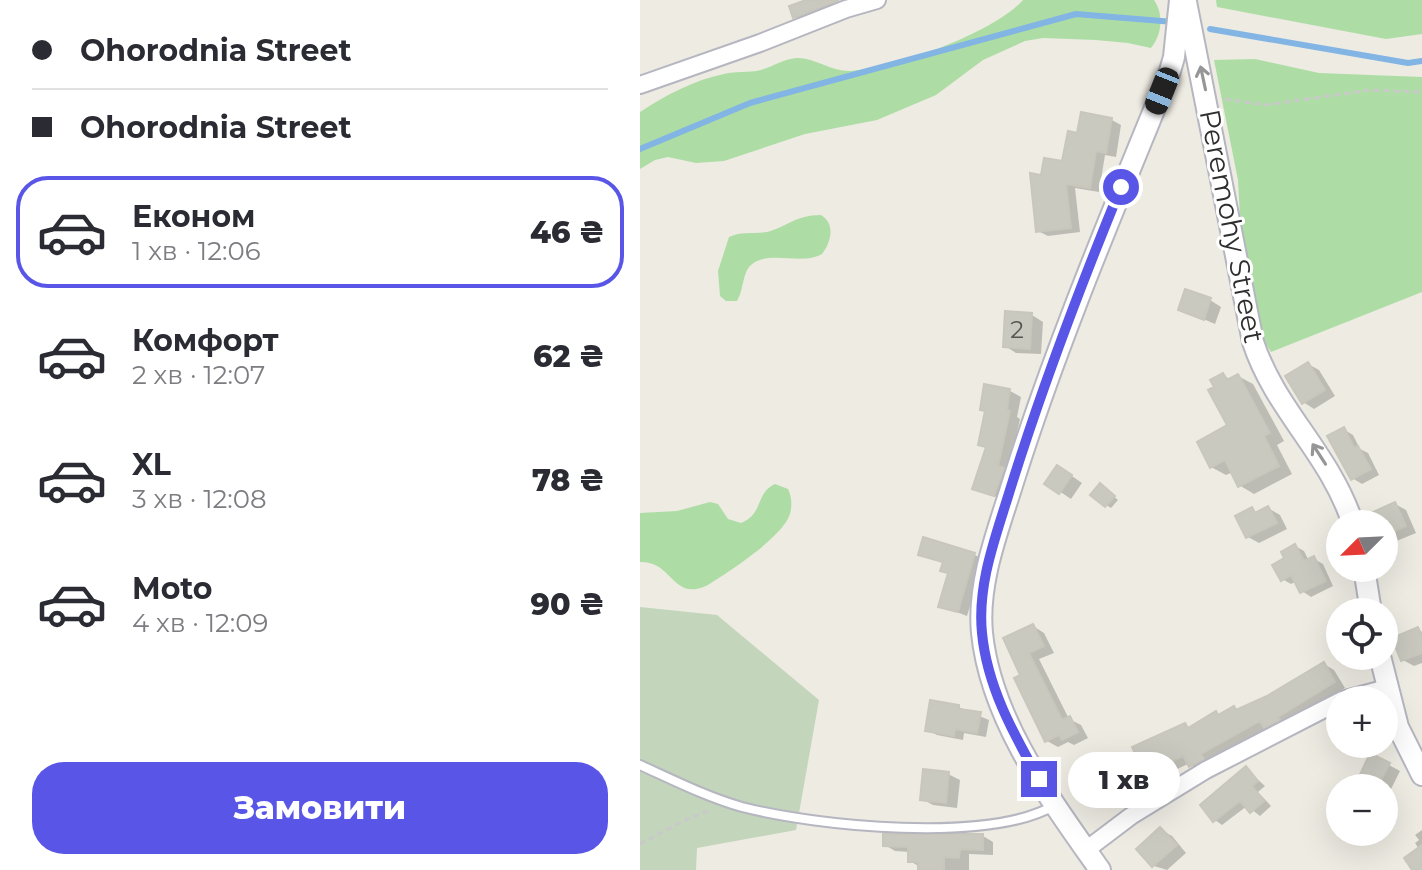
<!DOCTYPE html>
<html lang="uk">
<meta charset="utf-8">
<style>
body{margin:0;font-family:Montserrat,sans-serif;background:#f7f7f7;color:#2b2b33;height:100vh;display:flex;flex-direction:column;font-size:30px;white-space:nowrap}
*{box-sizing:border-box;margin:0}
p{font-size:26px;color:#7c7c81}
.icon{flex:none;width:44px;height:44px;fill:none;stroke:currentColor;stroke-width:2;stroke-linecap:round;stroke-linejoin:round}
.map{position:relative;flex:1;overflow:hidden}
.panel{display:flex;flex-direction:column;background:#fff;width:640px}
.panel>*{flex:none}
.guide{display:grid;align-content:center;height:176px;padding:0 32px;background:#fff}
.needle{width:52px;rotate:246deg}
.fabs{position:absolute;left:686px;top:510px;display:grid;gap:16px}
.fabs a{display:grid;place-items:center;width:72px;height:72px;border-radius:50%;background:#fff;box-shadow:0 8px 32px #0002;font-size:40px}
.end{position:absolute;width:36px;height:36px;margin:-18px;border:10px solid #5956e7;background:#fff;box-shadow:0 0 0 4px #fff}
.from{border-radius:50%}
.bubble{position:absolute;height:56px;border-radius:28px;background:#fff;box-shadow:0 8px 32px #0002;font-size:26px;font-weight:800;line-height:56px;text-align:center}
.car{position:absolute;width:24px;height:48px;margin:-24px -12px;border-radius:10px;box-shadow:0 0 6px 2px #0007;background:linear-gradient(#222 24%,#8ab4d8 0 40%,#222 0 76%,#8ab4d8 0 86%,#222 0)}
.guide b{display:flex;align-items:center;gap:28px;height:76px;font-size:30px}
.guide b+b{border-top:2px solid #e1e1e2}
.guide i{width:20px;height:20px;background:#2b2b33}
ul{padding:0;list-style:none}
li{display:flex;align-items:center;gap:24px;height:112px;margin:0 16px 12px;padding:0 16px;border:4px solid transparent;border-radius:32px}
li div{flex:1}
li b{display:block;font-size:30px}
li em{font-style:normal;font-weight:800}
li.current{border-color:#5956e7}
li>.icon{width:72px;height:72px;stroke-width:1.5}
.cta{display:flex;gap:16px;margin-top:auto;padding:16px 32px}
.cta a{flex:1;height:92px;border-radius:32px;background:#5956e7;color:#fff;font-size:32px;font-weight:800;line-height:92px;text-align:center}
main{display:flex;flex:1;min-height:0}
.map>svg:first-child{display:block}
.green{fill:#addda5}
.cemetery{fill:#c3d5bb}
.shadow{fill:#0003}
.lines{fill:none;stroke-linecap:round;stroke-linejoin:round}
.stream{stroke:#82b5e3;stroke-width:6}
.building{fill:#cac9c0;stroke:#c9c7bc;stroke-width:2}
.service-casing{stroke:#b6b6c0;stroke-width:12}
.minor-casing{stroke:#b6b6c0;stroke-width:20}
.tertiary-casing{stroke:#b6b6c0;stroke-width:24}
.path{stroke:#c9c9c9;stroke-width:3;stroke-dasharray:6 4;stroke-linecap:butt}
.service{stroke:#fff;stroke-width:8}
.minor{stroke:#fff;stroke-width:16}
.tertiary{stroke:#fff;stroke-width:20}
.oneway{stroke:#969696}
.route{stroke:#5956e7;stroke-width:10}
.labels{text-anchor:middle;stroke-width:6;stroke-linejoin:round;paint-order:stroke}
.number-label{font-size:24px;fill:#555552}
.street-label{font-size:28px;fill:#2e2e2e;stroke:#fff}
</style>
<main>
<section class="panel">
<div class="guide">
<b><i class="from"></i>Ohorodnia Street</b>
<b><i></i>Ohorodnia Street</b>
</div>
<ul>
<li class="current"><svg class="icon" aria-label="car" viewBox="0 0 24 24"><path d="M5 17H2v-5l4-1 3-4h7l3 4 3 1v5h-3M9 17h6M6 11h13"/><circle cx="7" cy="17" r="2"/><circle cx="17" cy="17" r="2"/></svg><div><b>Економ</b><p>1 хв · 12:06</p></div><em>46 ₴</em></li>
<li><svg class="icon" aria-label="car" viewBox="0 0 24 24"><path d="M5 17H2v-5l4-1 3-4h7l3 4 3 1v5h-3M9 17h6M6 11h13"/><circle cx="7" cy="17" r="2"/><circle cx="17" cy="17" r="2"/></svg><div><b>Комфорт</b><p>2 хв · 12:07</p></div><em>62 ₴</em></li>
<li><svg class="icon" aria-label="car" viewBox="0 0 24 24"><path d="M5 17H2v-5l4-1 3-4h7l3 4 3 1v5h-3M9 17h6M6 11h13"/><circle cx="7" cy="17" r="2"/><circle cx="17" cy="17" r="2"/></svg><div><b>XL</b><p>3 хв · 12:08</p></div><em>78 ₴</em></li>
<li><svg class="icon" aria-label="car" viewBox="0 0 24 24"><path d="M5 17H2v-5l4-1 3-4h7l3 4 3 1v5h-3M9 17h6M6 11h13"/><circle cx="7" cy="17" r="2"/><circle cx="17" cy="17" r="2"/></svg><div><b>Moto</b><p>4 хв · 12:09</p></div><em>90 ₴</em></li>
</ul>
<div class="cta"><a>Замовити</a></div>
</section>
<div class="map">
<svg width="782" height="870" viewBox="0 0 782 870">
<rect width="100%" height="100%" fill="#edebe2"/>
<path class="green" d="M383 0H514C524 14 522 35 511 48L488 43 456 40 403 38 385 41 343 60 296 95 237 120 165 134 84 161 56 163 28 157 15 160 0 169V112C26 95 54 80 84 74 96 71 108 73 121 70 132 67 144 59 156 58 174 57 190 71 209 71 254 69 354 33 383 0Z
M576 0H782V34L746 39 577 7Z
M615 59 679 73 782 77V292L631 352 605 310 598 180 574 60Z
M181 215C196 224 191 242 182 254 161 266 129 249 111 265 102 273 104 290 97 301H86L80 296 78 271 89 237C100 231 114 234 127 232 147 227 155 215 181 215Z
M135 484 148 489C152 497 152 506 150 514 142 538 87 573 66 586 32 601 33 561 0 562V513L37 511 70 502 78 504 88 519 101 523C124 514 115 493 135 484Z"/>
<path class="cemetery" d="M0 607 77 615 179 700 156 830 57 848 56 870H0Z"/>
<path class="shadow" d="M172 0H191L198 11 166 23 155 17Z
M443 115 472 120 481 125 476 157 465 155 459 192 435 188 440 232 408 236 398 231 403 177 424 163 439 135Z
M570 300 581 307 575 324 540 309Z
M392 315 403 322 401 354 376 353 365 346Z
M668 364 679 370 695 396 674 409 663 402Z
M583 375 591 380 598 376 613 384 644 441 637 445 652 474 614 494 599 485 593 472 586 475 571 467 590 426 576 388Z
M370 391 381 397 377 417 380 419 368 473 366 501 335 488 348 449 340 444Z
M703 429 713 435 720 449 728 453 739 475 722 484 712 478Z
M429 474 442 483 431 499 407 483Z
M465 489 478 500 471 508 466 505Z
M755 504 766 510 776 533 754 542 744 536V524H738Z
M628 508 640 515 647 529 619 543 608 537 612 510 618 513Z
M284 540 335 555 344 560 327 616 301 606 309 574 303 570 305 564 280 554Z
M655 546 664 551 669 561 674 559 683 564 693 586 671 597 662 591 657 581 651 584 642 579 647 559Z
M393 626 404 633 414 653 399 659 429 719 441 725 448 738 434 745 428 742 418 747 407 741 382 676Z
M778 629 782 632V663L774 666 763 660Z
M684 664 694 670 705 688 636 733 628 728 571 760 561 772 550 763 516 779 505 773 545 725 551 729 576 714 580 716 594 708 598 711 628 698Z
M318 707 349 720 346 737 324 733 323 740 297 735 288 730Z
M749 765 760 771 749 793 744 788H738L721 778Z
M606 769 625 786 618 792 631 806 620 816 607 806 582 825 575 820Z
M308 774 320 780 317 808 293 805 282 799Z
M521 830 532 836 546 853 527 870 514 866 499 849Z
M782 830V870H775L779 849 775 843 779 840 775 835Z
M343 836 353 842V855L329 854V870H280V867L270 861V852L255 851 245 845Z"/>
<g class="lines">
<path class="stream" d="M570 29 768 63 782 61
M0 149 110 103 436 14 534 22"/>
</g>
<path class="building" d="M166 0H199L153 18 149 6Z
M441 112 472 118 466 153 456 151 450 188 426 184 431 228 396 232 390 173 401 175 404 158 422 161 428 131 437 133Z
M545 289 571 298 564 320 538 310Z
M365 311 392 313 390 349 363 347Z
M668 362 685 390 662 404 645 376Z
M583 373 587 380 598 374 630 433 624 436 639 466 598 487 585 460 570 468 557 442 587 425 568 390 574 387 570 380Z
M344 384 370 389 367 410 370 411 358 466 364 468 354 496 332 489 346 447 338 445 345 411 340 410Z
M704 427 714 448 718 446 731 469 711 480 687 436Z
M417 465 432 475 419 494 404 484Z
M460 483 475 496 465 507 450 495Z
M755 502 766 526 744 536V524H736L731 513Z
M628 506 637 523 606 538 595 516 612 507 615 513Z
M283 537 335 553 318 612 298 607 308 573 300 571 303 562 278 555Z
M655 544 664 561 674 556 686 581 660 593 651 575 641 581 632 565 644 558 641 552Z
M393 624 404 646 389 653 422 720 430 716 438 732 422 740 419 735 405 742 374 678 380 675 363 638Z
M778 627 782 637V653L761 661 752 638Z
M684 662 695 682 638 717 640 720 624 728 620 721 561 754 564 759 549 767 543 756 504 774 492 747 545 723 548 728 576 711 578 715 594 706 596 710 627 696Z
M290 700 319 705V709L341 712 337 733 315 729 314 736 285 731Z
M730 753 750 763 737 788 718 779Z
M606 766 618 781 612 786 624 801 610 813 600 801 573 822 560 805Z
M283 769 309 772 306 803 280 800Z
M520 827 537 845 512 867 496 849Z
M243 834H343V850L320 849 319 858 304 857V870H278V862H268V847L243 846Z
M782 845V870H772L764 858Z"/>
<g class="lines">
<defs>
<path id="service" d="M0 765C33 780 67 797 102 807 176 826 349 844 415 805"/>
<path id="minor" d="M0 85 120 43 206 9 237 0
M702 700 747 688
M446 850 491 816 566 770 700 701"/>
<path id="tertiary" d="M546 2 613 342C635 410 690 453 713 524
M724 568 731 612
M740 656 758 727 782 775
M460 870C411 800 351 721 342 633 337 581 359 528 374 479 418 340 475 206 530 71L534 57 540 0"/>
</defs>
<use href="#service" class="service-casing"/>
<use href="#minor" class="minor-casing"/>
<use href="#tertiary" class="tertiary-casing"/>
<path class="path" d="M585 99 625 105 730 90 782 92
M0 844 43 821 70 810"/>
<use href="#service" class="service"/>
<use href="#minor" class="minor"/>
<use href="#tertiary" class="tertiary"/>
</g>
<defs><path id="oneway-shaft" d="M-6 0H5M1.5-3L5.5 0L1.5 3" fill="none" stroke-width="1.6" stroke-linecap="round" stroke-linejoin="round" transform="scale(2)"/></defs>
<g class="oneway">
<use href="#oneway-shaft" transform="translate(563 78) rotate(-102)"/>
<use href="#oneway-shaft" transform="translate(679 454) rotate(-123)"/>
</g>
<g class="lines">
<path class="route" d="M399 779C373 733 347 686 342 633 337 584 356 536 370 490 402 387 440 287 481 187"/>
</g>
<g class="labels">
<g class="number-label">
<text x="377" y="338">2</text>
</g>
<g class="street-label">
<text transform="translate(592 226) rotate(79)" y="10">Peremohy Street</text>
</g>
</g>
</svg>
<div class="fabs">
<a><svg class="needle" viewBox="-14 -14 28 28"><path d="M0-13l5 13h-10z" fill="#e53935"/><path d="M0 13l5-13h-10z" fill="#7c7c81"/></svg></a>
<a><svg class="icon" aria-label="locate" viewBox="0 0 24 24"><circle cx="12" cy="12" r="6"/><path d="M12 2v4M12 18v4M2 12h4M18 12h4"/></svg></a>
<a>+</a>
<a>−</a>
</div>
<i class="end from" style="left:481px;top:187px"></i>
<i class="end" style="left:399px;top:779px"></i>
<div class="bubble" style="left:428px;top:752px;width:112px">1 хв</div>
<i class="car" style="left:522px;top:91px;rotate:202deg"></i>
</div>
</main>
